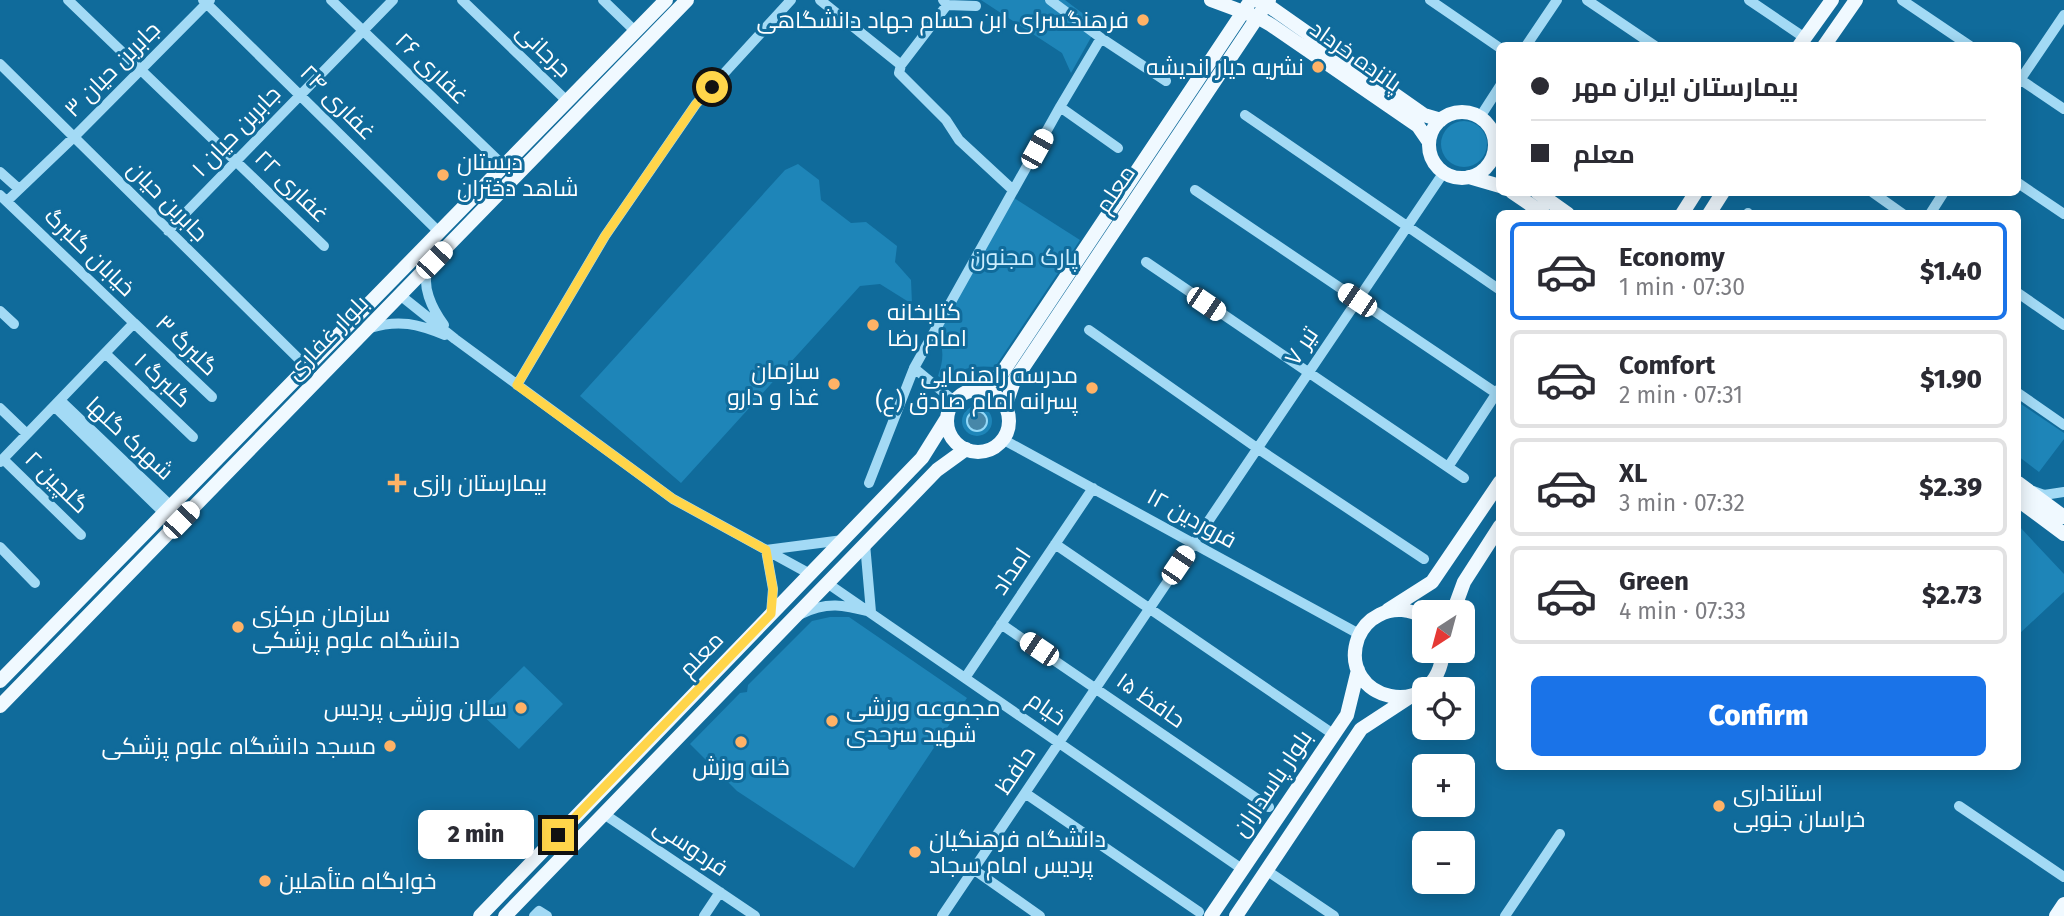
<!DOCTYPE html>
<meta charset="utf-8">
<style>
body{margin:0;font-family:"Fira Sans",Cairo,sans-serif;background:#f7f7f7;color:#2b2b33;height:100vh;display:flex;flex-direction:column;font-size:26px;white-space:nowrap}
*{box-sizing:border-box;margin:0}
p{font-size:23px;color:#7c7c81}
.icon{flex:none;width:38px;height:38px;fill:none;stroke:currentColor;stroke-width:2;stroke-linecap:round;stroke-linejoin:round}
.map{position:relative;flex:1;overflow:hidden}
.panel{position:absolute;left:1496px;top:210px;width:525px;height:560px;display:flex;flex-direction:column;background:#fff;border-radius:10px;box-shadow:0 4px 18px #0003}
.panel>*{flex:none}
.top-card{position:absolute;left:1496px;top:42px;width:525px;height:154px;border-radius:10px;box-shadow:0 4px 18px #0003;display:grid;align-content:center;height:154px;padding:0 35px;background:#fff}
.needle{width:46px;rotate:216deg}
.tools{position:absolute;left:1412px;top:600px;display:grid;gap:14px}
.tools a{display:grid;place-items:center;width:63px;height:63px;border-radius:10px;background:#fff;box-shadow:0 4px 18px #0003;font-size:35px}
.end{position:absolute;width:32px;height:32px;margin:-16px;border:9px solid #ffd54a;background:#111;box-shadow:0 0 0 4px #111}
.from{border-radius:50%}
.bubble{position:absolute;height:49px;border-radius:10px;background:#fff;box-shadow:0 4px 18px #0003;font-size:23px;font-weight:800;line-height:49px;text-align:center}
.car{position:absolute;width:21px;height:42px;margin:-21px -10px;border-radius:9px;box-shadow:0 0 5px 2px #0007;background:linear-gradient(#fff 24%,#345 0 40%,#fff 0 76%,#345 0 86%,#fff 0)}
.top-card b{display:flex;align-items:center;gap:24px;height:66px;font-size:26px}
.top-card b+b{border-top:2px solid #e1e1e2}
.top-card i{width:18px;height:18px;background:#2b2b33}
ul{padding:12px 0 0;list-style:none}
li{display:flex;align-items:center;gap:21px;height:98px;margin:0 14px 10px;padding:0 21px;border:4px solid #e1e1e2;border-radius:10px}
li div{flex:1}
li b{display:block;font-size:26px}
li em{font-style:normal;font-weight:800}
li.active{border-color:#1a73e8}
li>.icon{width:63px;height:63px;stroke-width:1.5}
.cta{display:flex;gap:14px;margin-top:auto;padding:14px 35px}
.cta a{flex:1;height:80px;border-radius:10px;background:#1a73e8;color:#fff;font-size:28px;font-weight:800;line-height:80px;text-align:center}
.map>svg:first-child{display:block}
.green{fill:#1e85b8}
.water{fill:#4787a8;stroke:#94d9f8;stroke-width:2}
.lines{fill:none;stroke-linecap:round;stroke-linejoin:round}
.minor{stroke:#a3daf5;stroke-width:10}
.major{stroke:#f0f9ff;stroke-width:14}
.route{stroke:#ffd54a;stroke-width:9}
.poi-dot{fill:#ffb266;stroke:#106b9b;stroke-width:2.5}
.labels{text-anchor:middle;stroke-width:6;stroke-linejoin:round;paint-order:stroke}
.poi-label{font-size:23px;fill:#fff;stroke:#106b9b;text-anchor:start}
.street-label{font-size:23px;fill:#fff;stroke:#106b9b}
.park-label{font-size:23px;fill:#cbedfe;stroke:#106b9b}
</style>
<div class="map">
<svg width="2064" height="916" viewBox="0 0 2064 916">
<rect width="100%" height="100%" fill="#106b9b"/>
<path class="green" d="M981 0H1065L1098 25 1071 73 1062 53Z
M1441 144a23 23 0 1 1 46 0a23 23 0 1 1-46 0Z
M798 164 819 180 821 200 851 223 866 222 897 246 895 262 911 280 912 304 880 284 860 286 681 483 580 396 785 170Z
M1014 198 1080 240 995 367C974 365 961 368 943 379L938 376C944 359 944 349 937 332Z
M2018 402 2064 433V439L2039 472 2018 456Z
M962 421a15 15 0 1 1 30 0a15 15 0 1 1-30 0Z
M2018 525 2064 574V592L2018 635Z
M830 617H849L967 698 854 868 737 791 690 744 740 693 747 692 748 685 812 621Z
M524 666 563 704 519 749 478 711Z"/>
<path class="water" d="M967 421a10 10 0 1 1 20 0a10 10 0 1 1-20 0Z"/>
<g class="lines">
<path class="minor" d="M68 0 324 246
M203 0 439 232
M331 0 504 166
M462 0 567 101
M603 0 635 31
M820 0 901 65
M943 0 947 5 976 6
M1430 0 1500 48
M1587 0 1655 46
M1749 0 1805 38
M1902 0 1970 46
M947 5 901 65 899 73 946 120 959 140 1013 190
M1101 38 1166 81
M1526 46 1557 0
M0 64 307 367
M2018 78 2064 109
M2018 83 2064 15
M1060 107 1118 148
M1245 115 1500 290
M1480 117 1500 86
M0 172 19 189
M2018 183 2064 214
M1195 190 1496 393
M1872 192 1903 214
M0 195 134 323 0 462
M7 201 74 137 210 0
M1748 213V214
M1930 214 1944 192
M168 231 393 0
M1146 262 1464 478
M430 266C419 284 433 310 444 325
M2018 293 2064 325
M400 295 455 339 673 499 810 574
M0 311 14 324
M134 323 212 397
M370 328C399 319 418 324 445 335
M1089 330 1257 448 1424 559
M105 353 193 437
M517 385 605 236 696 104 791 0
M2018 393 2064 425
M60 400 171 506
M954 401 914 368 1060 107 1101 38 1050 0
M54 406 164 513
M0 408 27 434
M1004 440 1359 634
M3 459 81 535
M1448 467 1500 388
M869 483 914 368
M2033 491 2044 495 2064 492
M1055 544 1333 734
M0 547 35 583
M827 583 1242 869
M771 614 773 589 766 550 843 540
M801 614C827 601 844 605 871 612L865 544
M1001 624 1269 807
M965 678 1093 488
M1025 793 1199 912
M1959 806 2064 877
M604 814 755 916
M973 869 1040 916
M1266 870 1334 916
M534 916 539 911 547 916
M704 916 720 892
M942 916 1444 172
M1505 916 1560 834"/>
<path class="major" d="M1211 0 1257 17 1271 25 1418 126 1429 142
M1258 1 1266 4 1424 115 1441 120
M1799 46 1832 0
M1824 46 1856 0
M1429 145a33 33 0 1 1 66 0a33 33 0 1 1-66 0Z
M1469 177 1500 186
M1512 192 1544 214
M1537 192 1568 214
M1682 214 1696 192
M1709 214 1723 192
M981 390 1002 373 1251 0
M947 421a31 31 0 1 1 62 0a31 31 0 1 1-62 0Z
M1005 407 1014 381 1269 0
M2018 483 2064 517
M2018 500 2064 534
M1388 610 1432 582 1500 482
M1453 612 1464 582 1500 526
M1424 618C1411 609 1394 607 1379 615 1369 620 1362 628 1358 638 1336 700 1437 726 1443 651
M0 681 666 0
M0 706 687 0
M480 916 922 458 947 418
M505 916 937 470 966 449
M1211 916 1347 715 1358 670
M1236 916 1361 729 1413 695
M2056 916 2064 904"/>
</g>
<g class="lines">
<path class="route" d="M558 835 771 614 773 589 766 550 673 499 517 385 605 236 696 104 712 87"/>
</g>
<g class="poi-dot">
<circle cx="1143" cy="20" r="7"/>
<circle cx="1318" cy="67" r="7"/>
<circle cx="443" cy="175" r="7"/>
<circle cx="873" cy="325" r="7"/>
<circle cx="834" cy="384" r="7"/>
<circle cx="1092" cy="388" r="7"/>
<path d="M393.5 472.5h7v7h7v7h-7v7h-7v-7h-7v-7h7z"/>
<circle cx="238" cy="627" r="7"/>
<circle cx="521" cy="708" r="7"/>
<circle cx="832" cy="721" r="7"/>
<circle cx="741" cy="742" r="7"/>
<circle cx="390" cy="746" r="7"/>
<circle cx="1719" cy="806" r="7"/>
<circle cx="915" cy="852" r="7"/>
<circle cx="265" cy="881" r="7"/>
</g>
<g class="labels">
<g class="poi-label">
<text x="1129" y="28" text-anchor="end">فرهنگسرای ابن حسام جهاد دانشگاهی</text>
<text x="1304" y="75" text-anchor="end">نشریه دیار اندیشه</text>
<text x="457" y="170">دبستان<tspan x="457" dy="26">شاهد دختران</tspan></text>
<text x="887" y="320">کتابخانه<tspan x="887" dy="26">امام رضا</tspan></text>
<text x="820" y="379" text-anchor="end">سازمان<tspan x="820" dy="26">غذا و دارو</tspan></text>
<text x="1078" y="383" text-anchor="end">مدرسه راهنمایی<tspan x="1078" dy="26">پسرانه امام صادق (ع)</tspan></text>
<text x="413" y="491">بیمارستان رازی</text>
<text x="252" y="622">سازمان مرکزی<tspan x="252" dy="26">دانشگاه علوم پزشکی</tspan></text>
<text x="507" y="716" text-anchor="end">سالن ورزشی پردیس</text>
<text x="846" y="716">مجموعه ورزشی<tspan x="846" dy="26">شهید سرحدی</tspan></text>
<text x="376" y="754" text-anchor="end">مسجد دانشگاه علوم پزشکی</text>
<text x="741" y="775" text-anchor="middle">خانه ورزش</text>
<text x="1733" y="801">استانداری<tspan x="1733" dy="26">خراسان جنوبی</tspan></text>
<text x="929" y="847">دانشگاه فرهنگیان<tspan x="929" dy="26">پردیس امام سجاد</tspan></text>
<text x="279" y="889">خوابگاه متأهلین</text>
</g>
<g class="street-label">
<text transform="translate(544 50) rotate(44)" y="8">جرجانی</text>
<text transform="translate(1356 56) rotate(35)" y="8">پانزده خرداد</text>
<text transform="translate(432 68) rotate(44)" y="8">غفاری ۲۶</text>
<text transform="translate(112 69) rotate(-45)" y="8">جابربن حیان ۳</text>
<text transform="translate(338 102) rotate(45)" y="8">غفاری ۲۴</text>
<text transform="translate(236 131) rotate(-46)" y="8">جابربن حیان ۱</text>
<text transform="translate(292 186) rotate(44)" y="8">غفاری ۲۲</text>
<text transform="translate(1115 189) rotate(-56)" y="8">معلم</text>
<text transform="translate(168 201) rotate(45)" y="8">جابربن حیان</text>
<text transform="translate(90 252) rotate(44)" y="8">خیابان گلبرگ</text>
<text transform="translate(327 337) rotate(-46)" y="8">بلوار غفاری</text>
<text transform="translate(187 345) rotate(44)" y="8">گلبرگ ۳</text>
<text transform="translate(1301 346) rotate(-56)" y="8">۷ تیر</text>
<text transform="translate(163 380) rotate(43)" y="8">گلبرگ ۱</text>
<text transform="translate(130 438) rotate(43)" y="8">شهرک گلها</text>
<text transform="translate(57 482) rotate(44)" y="8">گلچین ۲</text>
<text transform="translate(1192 518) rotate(29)" y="8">۱۲ فروردین</text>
<text transform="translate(1011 571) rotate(-56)" y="8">امداد</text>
<text transform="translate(701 654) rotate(-46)" y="8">معلم</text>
<text transform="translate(1151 700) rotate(35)" y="8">حافظ ۱۵</text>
<text transform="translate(1047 708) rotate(35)" y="8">خیام</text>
<text transform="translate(1015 770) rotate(-56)" y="8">حافظ</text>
<text transform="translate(1272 783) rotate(-56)" y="8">بلوار پاسداران</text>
<text transform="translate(691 847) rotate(34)" y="8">فردوسی</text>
</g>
<g class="park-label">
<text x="1024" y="265">پارک مجنون</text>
</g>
</g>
</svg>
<div class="tools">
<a><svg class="needle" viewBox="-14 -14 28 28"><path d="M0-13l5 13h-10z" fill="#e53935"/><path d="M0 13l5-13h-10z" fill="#7c7c81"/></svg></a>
<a><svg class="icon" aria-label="locate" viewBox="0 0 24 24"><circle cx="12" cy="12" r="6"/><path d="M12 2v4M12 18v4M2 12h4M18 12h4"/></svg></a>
<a>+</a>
<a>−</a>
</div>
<i class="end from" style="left:712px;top:87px"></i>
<i class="end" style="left:558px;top:835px"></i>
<div class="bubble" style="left:418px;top:810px;width:116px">2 min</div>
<i class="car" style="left:1037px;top:149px;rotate:29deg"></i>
<i class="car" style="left:434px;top:260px;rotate:44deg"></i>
<i class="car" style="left:1357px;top:300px;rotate:304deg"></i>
<i class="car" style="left:1206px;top:304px;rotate:124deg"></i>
<i class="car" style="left:181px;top:520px;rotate:44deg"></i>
<i class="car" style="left:1178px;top:565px;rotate:34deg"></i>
<i class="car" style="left:1039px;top:649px;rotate:304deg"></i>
<div class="top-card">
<b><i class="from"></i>بیمارستان ایران مهر</b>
<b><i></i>معلم</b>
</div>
<section class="panel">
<ul>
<li class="active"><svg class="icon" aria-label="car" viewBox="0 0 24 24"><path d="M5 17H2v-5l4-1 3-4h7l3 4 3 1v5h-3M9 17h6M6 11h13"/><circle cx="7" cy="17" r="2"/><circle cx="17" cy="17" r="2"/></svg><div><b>Economy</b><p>1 min · 07:30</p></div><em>$1.40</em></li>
<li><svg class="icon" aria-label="car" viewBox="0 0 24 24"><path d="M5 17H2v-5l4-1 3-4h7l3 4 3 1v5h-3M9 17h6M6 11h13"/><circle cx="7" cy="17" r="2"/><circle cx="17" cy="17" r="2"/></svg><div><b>Comfort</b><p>2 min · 07:31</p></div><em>$1.90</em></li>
<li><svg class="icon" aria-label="car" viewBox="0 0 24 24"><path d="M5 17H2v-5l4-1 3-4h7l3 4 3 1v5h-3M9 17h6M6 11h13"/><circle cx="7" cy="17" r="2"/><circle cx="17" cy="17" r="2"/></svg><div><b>XL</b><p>3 min · 07:32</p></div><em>$2.39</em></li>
<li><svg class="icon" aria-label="car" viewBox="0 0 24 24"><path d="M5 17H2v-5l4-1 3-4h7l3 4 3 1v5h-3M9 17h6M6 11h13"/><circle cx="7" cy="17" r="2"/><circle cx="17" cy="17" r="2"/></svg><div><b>Green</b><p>4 min · 07:33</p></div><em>$2.73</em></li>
</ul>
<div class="cta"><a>Confirm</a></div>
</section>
</div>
